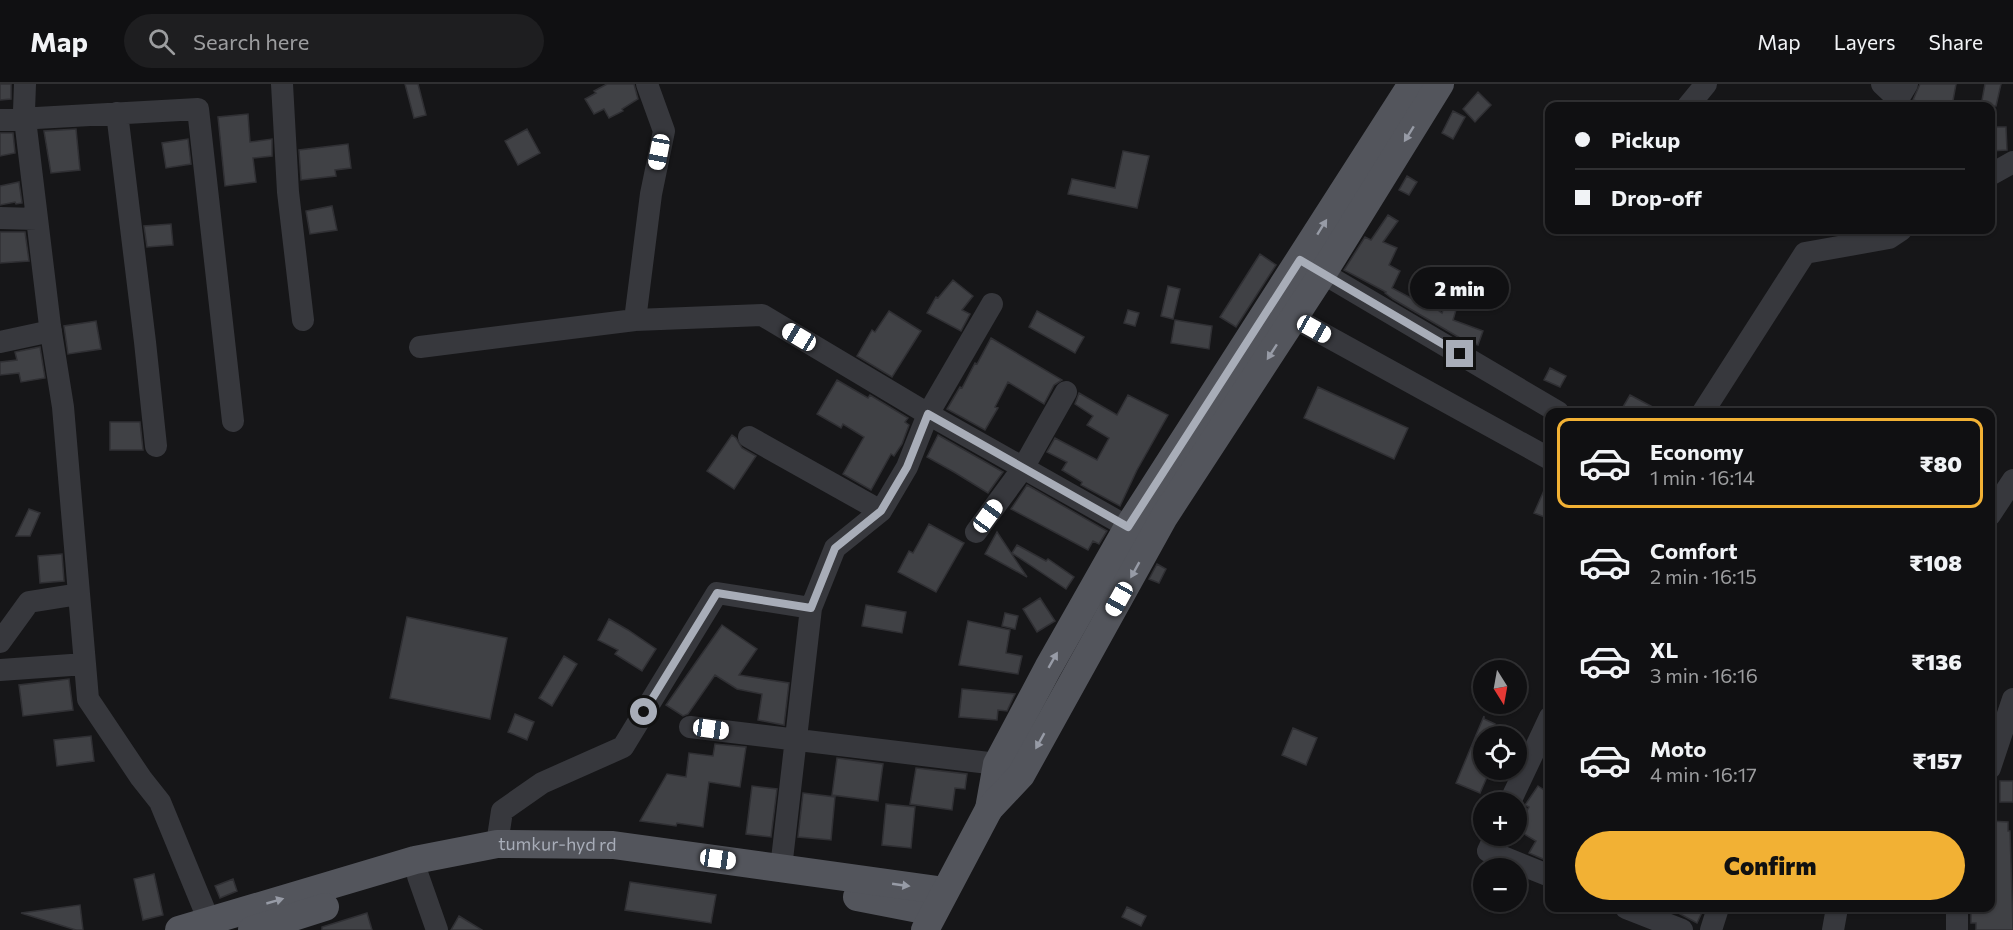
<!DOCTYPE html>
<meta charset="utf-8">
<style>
body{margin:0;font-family:Commissioner,sans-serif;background:#1e1e20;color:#f1f3f6;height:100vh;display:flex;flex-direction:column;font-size:22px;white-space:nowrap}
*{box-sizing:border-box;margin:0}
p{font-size:20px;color:#9c9d9f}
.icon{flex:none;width:33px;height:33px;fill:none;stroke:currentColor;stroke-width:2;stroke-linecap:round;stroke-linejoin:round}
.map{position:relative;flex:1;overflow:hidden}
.side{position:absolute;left:1545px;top:324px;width:450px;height:504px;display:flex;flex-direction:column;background:#101012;border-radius:12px;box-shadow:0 2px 4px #0004,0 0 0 2px #303032}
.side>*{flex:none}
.guide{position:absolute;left:1545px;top:18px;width:450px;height:132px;border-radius:12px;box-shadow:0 2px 4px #0004,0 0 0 2px #303032;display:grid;align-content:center;height:132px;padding:0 30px;background:#101012}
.needle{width:39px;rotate:169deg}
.tools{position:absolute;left:1473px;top:576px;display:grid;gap:12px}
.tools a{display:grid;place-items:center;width:54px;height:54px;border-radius:50%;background:#101012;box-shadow:0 2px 4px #0004,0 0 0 2px #303032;font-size:30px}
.end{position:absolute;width:27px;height:27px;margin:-14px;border:8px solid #a8adb8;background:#111;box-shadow:0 0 0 3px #111}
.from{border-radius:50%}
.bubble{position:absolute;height:42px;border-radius:21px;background:#101012;box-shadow:0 2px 4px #0004,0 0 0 2px #303032;font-size:20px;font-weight:800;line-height:42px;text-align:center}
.car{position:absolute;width:18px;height:36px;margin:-18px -9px;border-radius:8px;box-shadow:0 0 4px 2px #0007;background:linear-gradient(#fff 24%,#345 0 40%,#fff 0 76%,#345 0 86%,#fff 0)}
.guide b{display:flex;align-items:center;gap:21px;height:57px;font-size:22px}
.guide b+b{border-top:2px solid #303032}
.guide i{width:15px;height:15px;background:#f1f3f6}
ul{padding:10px 0 0;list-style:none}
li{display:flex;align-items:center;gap:18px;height:90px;margin:0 12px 9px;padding:0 18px;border:3px solid transparent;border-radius:12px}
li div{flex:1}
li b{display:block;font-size:22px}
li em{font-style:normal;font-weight:800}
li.current{border-color:#f2b134}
li>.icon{width:54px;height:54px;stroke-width:1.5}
.button{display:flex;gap:12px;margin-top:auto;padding:12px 30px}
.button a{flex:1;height:69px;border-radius:36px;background:#f2b134;color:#111;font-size:24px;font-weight:800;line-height:69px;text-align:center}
header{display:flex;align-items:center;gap:36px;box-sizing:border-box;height:84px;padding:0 30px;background:#101012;border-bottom:2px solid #303032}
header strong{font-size:28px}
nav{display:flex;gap:33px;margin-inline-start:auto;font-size:21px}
.search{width:420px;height:54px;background:#1e1e20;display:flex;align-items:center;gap:15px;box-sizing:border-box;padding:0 21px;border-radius:33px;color:#9c9d9f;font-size:22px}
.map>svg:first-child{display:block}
.building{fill:#404145;stroke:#303034;stroke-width:1.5}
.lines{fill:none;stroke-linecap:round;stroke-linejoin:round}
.minor{stroke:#37383d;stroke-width:22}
.major{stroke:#53555c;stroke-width:28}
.oneway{fill:#979ba6}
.route{stroke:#a8adb8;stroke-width:8}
.labels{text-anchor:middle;stroke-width:6;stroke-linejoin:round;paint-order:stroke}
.street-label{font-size:18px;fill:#a8adb8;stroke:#111113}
</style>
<header>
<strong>Map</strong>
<div class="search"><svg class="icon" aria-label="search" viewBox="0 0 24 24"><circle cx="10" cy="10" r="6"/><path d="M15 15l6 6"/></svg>Search here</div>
<nav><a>Map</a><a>Layers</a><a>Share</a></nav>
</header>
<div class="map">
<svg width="2013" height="846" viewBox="0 0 2013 846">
<rect width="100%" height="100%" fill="#161618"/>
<path class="building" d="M0 0H11V15L0 16Z
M405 0H418L426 31 414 34Z
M607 0H634L638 15 622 25 623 27 609 34 604 25 594 30 585 15 596 9 594 7Z
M1920 0H1956L1952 22H1916L1917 17 1913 16Z
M1985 0H2001L1996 22H1981Z
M1478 8 1491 21 1475 38 1463 25Z
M1453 27 1465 33 1453 55 1442 49Z
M248 30 250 58 272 55V72L253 74 256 98 225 102 218 33Z
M1990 43H2006L2007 66 1990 67Z
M76 45 80 86 51 89 44 47Z
M527 45 540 69 518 81 505 57Z
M0 49H13L15 69 0 72Z
M188 55 191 80 166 84 162 59Z
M348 60 351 84 335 86 336 92 301 96 299 66Z
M1123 67 1149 72 1137 124 1068 110 1072 95 1115 104Z
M1407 92 1417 98 1409 111 1399 106Z
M19 98 22 119 16 120 15 118 0 121V102Z
M332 122 337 146 310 150 306 127Z
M1388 131 1398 137 1383 158 1397 164 1389 181 1400 187 1392 204 1433 226 1435 224 1442 229 1447 215 1458 219 1453 236 1483 247 1478 261 1460 254 1393 215 1385 209 1386 208 1344 186 1365 153 1371 156Z
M171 140 173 161 147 163 144 142Z
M0 148H25L29 177 0 179Z
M1260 170 1276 181 1236 243 1220 233Z
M953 196 973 212 962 226 970 230 961 247 927 229 936 213 938 214Z
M1168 202 1180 205 1173 235 1161 232Z
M1128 226 1139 229 1135 242 1124 239Z
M889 227 921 247 892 293 857 272 872 246 875 248Z
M1037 227 1084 253 1075 269 1029 243Z
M1175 236 1212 242 1209 265 1171 259Z
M96 237 101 265 68 270 64 242Z
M991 254 1062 296 1054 301 1044 320 1008 298 995 323 998 324 985 346 947 325 960 303 962 304 975 279 977 280Z
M40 263 45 294 21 298 19 289 0 291V278L17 276 15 268Z
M1550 284 1566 292 1560 303 1544 296Z
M837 296 868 314 870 311 908 334 905 338 909 341 902 360 894 372 891 370 871 406 843 390 864 353 843 340 841 344 817 330Z
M1318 303 1408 344 1394 375 1304 334Z
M1079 309 1117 331 1128 311 1168 331 1137 386 1120 422 1081 401 1082 398 1062 386 1067 378 1047 368 1055 354 1097 376 1109 354 1087 341 1093 332 1075 320Z
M1630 311 1662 328H1633L1623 323Z
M110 338H140L143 366H110Z
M732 351 736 354 742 364 756 372 734 405 707 387Z
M938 351 1003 388 988 409 954 388 927 373Z
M1550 393V435L1534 429Z
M1027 401 1107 447 1099 460 1093 457 1088 466 1011 425Z
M29 425 40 429 30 452H16Z
M929 440 964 459 936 508 898 488 909 467 913 469Z
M997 448 1027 493 985 470Z
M1017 461 1046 477 1048 475 1074 493 1066 505 1012 469Z
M62 470 64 497 40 499 38 472Z
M1157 480 1166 485 1159 499 1149 495Z
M1040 514 1055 537 1037 548 1023 525Z
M866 521 906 528 902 549 862 542Z
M1005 529 1018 532 1015 545 1002 542Z
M407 533 507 554 490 635 390 614Z
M609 535 628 546 656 565 642 587 615 570 618 566 598 556Z
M968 537 1010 546 1006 569 1022 572 1018 590 959 581Z
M722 541 757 565 739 591 789 599 784 641 758 636 762 610 737 605 715 591 688 630 683 632 666 621Z
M564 572 577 580 552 622 539 614Z
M69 595 73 626 23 632 19 601Z
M962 605 1015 610 1007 627 998 626 997 636 959 633Z
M515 630 534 638 527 656 508 648Z
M1484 632V635L1495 640 1494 643 1513 652H1484V668L1478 681 1484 683V686H1490L1480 709 1456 699Z
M1293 644 1317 654 1306 681 1282 671Z
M91 652 94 677 57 682 54 656Z
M715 660 746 663 740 703 709 698 703 743 677 739 676 742 640 737 667 690 686 693 689 669 713 672Z
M837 674 883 680 878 717 832 711Z
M916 684 967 690 965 705 955 704 952 726 910 720Z
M2000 697H2013V718H2000Z
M752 702 777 705 771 753 746 750Z
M1538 702 1550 710V766L1543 775 1529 769 1536 757 1516 745 1529 723 1525 721Z
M803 709 835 713 831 756 798 753Z
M886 720 915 723 911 764 882 761Z
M1990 737 2008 738V747H2010L2013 846H1976V839H1971V826H1990V798H1995V776L1990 775Z
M154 790 163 831 143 836 134 795Z
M233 795 237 807 220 814 215 802Z
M630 798 716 811 711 839 625 826Z
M80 821 83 846H76L21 829Z
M1127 823 1146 832 1141 842 1122 833Z
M1669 824H1704L1697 839Z
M367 829 372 846H322V843Z
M459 832 482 846H451Z"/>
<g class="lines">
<path class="minor" d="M25 0 24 27 50 242 63 323 88 615 141 694 160 718 209 837
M282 0 288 108 303 236
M1882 0 1898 15 1907 0
M1688 22 1706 0
M117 29 145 258 156 362
M0 36 198 25 233 337
M1990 91 2013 78
M0 134 37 135
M1309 181 1558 328
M1294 234 1550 375
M635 236 651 110 664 47 647 0
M0 258 51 247
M420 263 635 236 762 231 928 330 1142 451
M1703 328 1805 169 1889 154 1901 146
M749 353 881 427 907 383 928 330 992 220
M1990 431 2013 396
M976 448 1023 384 1066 308
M0 558 29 518 79 510
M0 586 85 580
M690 643 997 680
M1990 684 2013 615
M1510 718 1550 633
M1495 752 1488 767 1550 792
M497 760 502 727 542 699 623 663 717 509 811 524 835 464 881 427
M781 784 811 524
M418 792 437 846
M1626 824 1682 846
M1957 824V846
M1711 846 1718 824
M1833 846 1837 824"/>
<g class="major">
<path d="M989 725 997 680 1048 584 1128 443 1412 0"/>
<path d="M857 813 934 828"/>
<path id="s1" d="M179 846 415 776 497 760 613 761 945 807"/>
<path d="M252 846 325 823"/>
<path d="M925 846 989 725 1021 691 1164 433 1323 189 1440 0"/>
</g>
</g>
<defs><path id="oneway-solid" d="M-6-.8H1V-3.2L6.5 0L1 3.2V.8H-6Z" transform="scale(1.5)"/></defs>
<g class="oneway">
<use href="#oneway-solid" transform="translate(1409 50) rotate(122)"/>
<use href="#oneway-solid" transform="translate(1322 143) rotate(-58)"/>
<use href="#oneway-solid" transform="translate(1272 268) rotate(123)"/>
<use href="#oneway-solid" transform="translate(1135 486) rotate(119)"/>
<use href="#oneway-solid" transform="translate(1053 576) rotate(-60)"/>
<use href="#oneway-solid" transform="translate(1040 657) rotate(119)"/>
<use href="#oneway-solid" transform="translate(901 801) rotate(8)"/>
<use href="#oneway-solid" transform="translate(275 817) rotate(-16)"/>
</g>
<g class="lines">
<path class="route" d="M644 628 717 509 811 524 835 464 881 427 907 383 928 330 1128 443 1300 176 1460 270"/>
</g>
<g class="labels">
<g class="street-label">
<text dy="6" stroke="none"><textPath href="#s1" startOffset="390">tumkur-hyd rd</textPath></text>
</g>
</g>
</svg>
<div class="tools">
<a><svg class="needle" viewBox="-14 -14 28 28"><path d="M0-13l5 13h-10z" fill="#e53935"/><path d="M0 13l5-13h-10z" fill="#9c9d9f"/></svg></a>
<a><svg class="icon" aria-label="locate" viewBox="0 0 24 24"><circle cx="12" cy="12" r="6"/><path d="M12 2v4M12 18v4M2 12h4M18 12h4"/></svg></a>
<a>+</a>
<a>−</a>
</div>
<i class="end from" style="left:644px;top:628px"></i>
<i class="end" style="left:1460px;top:270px"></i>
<div class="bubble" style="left:1410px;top:183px;width:99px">2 min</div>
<i class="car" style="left:659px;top:68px;rotate:191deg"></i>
<i class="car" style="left:1314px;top:245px;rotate:119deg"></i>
<i class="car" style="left:799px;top:253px;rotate:301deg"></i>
<i class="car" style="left:988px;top:432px;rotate:36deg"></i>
<i class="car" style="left:1119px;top:515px;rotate:209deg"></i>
<i class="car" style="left:711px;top:645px;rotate:98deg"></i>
<i class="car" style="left:718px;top:775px;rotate:98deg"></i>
<div class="guide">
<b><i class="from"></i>Pickup</b>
<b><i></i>Drop-off</b>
</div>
<section class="side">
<ul>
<li class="current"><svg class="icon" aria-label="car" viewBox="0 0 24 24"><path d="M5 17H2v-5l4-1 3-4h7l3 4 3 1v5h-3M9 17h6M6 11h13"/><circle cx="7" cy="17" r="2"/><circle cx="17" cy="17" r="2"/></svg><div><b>Economy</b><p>1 min · 16:14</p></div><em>₹80</em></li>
<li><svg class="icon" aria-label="car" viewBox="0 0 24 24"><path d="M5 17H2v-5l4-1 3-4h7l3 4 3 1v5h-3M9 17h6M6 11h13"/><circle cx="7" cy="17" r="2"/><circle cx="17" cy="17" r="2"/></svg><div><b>Comfort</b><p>2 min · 16:15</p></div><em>₹108</em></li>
<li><svg class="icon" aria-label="car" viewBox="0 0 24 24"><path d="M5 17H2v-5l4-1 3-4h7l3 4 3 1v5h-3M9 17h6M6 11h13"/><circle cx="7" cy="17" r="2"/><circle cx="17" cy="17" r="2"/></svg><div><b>XL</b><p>3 min · 16:16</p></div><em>₹136</em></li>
<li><svg class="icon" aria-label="car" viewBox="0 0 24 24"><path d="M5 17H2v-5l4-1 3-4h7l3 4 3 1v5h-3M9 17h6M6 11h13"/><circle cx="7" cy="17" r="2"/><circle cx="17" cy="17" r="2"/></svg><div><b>Moto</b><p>4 min · 16:17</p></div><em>₹157</em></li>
</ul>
<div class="button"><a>Confirm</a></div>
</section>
</div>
